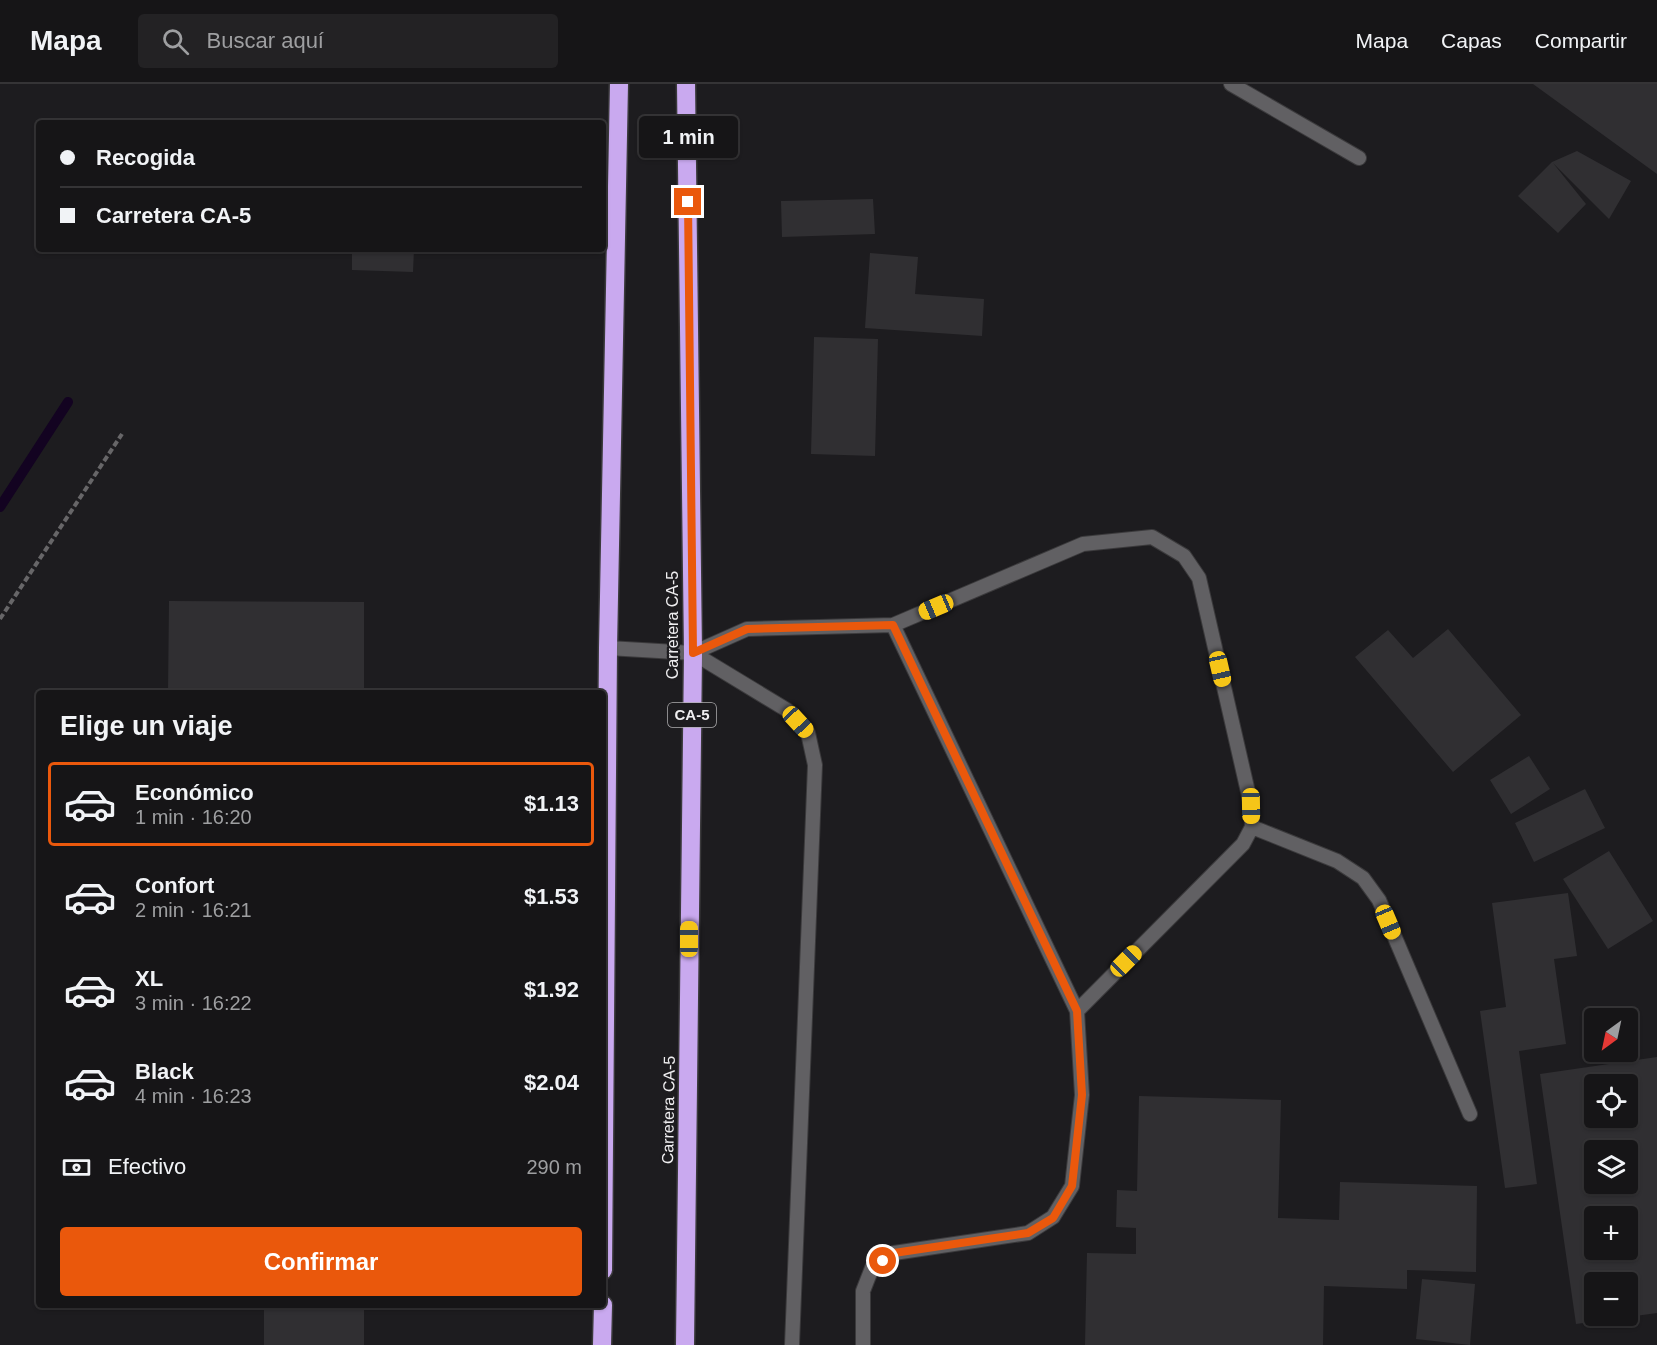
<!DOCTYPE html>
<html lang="es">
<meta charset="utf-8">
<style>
body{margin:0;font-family:Helvetica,sans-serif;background:#232224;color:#f1f3f6;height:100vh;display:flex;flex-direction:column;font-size:22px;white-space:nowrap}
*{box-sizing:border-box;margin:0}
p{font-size:20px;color:#9e9fa1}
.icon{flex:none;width:33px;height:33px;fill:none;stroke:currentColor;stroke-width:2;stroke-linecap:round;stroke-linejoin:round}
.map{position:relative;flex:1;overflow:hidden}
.sheet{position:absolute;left:36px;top:606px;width:570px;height:618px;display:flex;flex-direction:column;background:#161517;border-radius:6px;box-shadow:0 2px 4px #0004,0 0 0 2px #353436}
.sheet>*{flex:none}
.top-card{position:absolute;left:36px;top:36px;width:570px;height:132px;border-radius:6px;box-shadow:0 2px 4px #0004,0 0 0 2px #353436;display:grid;align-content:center;height:132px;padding:0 24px;background:#161517}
.needle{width:39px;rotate:213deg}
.buttons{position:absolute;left:1584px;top:924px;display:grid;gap:12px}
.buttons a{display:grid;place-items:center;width:54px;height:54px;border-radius:6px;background:#161517;box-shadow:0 2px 4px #0004,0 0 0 2px #353436;font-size:30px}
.end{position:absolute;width:27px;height:27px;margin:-14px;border:8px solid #ea580c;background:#fff;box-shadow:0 0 0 3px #fff}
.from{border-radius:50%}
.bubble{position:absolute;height:42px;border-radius:6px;background:#161517;box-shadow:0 2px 4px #0004,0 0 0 2px #353436;font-size:20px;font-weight:600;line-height:42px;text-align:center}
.car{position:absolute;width:18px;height:36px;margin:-18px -9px;border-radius:8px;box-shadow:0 0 4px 2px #0007;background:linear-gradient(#f5c518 24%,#345 0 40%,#f5c518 0 76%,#345 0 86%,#f5c518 0)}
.top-card b{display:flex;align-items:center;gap:21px;height:57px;font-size:22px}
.top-card b+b{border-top:2px solid #353436}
.top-card i{width:15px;height:15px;background:#f1f3f6}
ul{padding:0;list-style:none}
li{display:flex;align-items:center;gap:18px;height:84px;margin:0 12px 9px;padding:0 12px;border:3px solid transparent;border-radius:6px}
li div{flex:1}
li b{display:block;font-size:22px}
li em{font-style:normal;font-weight:600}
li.active{border-color:#ea580c}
li>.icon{width:54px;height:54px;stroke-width:1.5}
h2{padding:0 24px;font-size:27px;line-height:72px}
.pay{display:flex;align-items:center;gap:15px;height:66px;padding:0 24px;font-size:22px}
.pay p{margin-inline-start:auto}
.action{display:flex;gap:12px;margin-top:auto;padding:12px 24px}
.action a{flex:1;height:69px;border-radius:6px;background:#ea580c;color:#fff;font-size:24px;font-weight:600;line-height:69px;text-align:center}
header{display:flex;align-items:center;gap:36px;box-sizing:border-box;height:84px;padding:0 30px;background:#161517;border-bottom:2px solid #353436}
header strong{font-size:28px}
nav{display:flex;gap:33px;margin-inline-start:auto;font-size:21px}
.search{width:420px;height:54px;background:#232224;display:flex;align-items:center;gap:15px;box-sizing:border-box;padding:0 21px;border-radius:6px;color:#9e9fa1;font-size:22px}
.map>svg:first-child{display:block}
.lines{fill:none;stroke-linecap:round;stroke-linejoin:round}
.stream{stroke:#130321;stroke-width:10}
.building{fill:#302f32;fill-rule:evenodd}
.lane-casing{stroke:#3b3a3c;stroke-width:16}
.highway-casing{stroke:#3b3a3c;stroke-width:21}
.path{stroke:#676668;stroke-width:4;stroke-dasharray:6 3;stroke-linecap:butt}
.lane{stroke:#616063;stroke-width:14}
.highway{stroke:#c9a9ef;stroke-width:18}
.route{stroke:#ea580c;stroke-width:8}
.labels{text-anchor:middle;stroke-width:4.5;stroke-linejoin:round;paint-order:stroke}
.shield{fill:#1d1c1f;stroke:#b0afb1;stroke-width:1.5}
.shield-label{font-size:15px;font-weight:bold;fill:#efeef0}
.street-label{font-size:16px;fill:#efeef0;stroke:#1d1c1f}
</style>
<header>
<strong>Mapa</strong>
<div class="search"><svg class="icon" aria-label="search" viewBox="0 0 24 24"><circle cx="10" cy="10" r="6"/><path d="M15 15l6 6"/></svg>Buscar aquí</div>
<nav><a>Mapa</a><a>Capas</a><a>Compartir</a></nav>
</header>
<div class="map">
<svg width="1657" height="1261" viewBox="0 0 1657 1261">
<rect width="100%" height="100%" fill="#1d1c1f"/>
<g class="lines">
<path class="stream" d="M0 423 68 318"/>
</g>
<path class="building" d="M1533 0H1657V90Z
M1577 67 1631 97 1609 135 1553 79 1586 120 1558 149 1518 112 1552 78Z
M873 115 875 150 782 153 781 117Z
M352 165H414L413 188 352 186Z
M870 169 918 173 915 210 984 215 982 252 865 244Z
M814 253 878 255 875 372 811 370Z
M169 517 364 518V609H168Z
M1448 545 1521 631 1453 688 1355 573 1388 546 1413 574Z
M1529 672 1550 705 1511 730 1490 696Z
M1585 705 1605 744 1534 778 1515 739Z
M1609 767 1653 837 1608 865 1563 795Z
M1568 809 1577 872 1554 875 1566 960 1519 967 1537 1100 1505 1104 1480 927 1506 923 1492 819Z
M1657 973V1229L1628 1233V1198H1594V1232L1627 1233 1576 1240 1540 990ZM1594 1000H1628V1034H1594ZM1594 1066H1628V1100H1594ZM1594 1132H1628V1166H1594Z
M1139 1012 1281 1016 1278 1134 1339 1136 1340 1098 1477 1102 1476 1188 1407 1186V1205L1324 1202 1323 1261H1085L1087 1169 1136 1170V1144L1116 1143 1117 1106 1137 1107Z
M1422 1195 1475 1200 1470 1261 1416 1255Z
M264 1221H364V1261H264Z"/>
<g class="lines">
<defs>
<path id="lane" d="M1231 0 1359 74
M608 564 693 569 747 545 893 541 1083 460 1152 453 1184 472 1199 494 1251 721 1252 743 1243 760 1077 927
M693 569 787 626 808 649 815 681 792 1261
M1252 743 1337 777 1363 794 1379 816 1470 1030
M863 1261V1207L872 1184 894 1169 1028 1149 1053 1133 1072 1102 1082 1011 1077 927 893 541"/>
<path id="highway" d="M603 1186 608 564 619 0
M602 1261 603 1221
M685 1261 693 569 686 0"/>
</defs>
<use href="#lane" class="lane-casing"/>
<use href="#highway" class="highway-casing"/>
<path class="path" d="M0 535 122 350"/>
<use href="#lane" class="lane"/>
<use href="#highway" class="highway"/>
</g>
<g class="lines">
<path class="route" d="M688 118 693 569 747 545 893 541 1077 927 1082 1011 1072 1102 1053 1134 1028 1149 894 1169 883 1177"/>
</g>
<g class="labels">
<rect class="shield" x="668" y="619" width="48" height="24" rx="4.5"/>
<g class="shield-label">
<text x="692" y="636">CA-5</text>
</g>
<g class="street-label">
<text transform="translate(672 541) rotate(-90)" y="6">Carretera CA-5</text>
<text transform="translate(668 1026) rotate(-89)" y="6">Carretera CA-5</text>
</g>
</g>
</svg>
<div class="buttons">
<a><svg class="needle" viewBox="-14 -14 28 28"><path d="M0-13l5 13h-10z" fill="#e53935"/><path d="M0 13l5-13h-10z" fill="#9e9fa1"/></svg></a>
<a><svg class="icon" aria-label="locate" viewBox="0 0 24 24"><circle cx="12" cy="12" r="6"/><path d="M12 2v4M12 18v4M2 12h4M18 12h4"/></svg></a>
<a><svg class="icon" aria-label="layers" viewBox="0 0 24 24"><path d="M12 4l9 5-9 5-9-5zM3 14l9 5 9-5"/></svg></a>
<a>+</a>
<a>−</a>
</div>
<i class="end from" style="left:883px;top:1177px"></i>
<i class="end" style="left:688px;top:118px"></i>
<div class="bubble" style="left:639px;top:32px;width:99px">1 min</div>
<i class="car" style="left:936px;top:523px;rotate:247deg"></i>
<i class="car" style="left:1220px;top:585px;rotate:167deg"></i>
<i class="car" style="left:798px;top:638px;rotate:137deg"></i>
<i class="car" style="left:1251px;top:722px;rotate:179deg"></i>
<i class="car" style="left:1388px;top:838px;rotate:157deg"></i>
<i class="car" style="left:689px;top:855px;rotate:0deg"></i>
<i class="car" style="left:1126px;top:877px;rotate:45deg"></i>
<div class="top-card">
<b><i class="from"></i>Recogida</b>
<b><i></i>Carretera CA-5</b>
</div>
<section class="sheet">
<h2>Elige un viaje</h2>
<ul>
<li class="active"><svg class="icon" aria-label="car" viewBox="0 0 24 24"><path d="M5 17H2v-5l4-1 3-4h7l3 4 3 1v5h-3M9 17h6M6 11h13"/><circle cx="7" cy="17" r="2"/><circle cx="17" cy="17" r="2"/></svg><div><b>Económico</b><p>1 min · 16:20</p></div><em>$1.13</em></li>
<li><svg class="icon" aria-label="car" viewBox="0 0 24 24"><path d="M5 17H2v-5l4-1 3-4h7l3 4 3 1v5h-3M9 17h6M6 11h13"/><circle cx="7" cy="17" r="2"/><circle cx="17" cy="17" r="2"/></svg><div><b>Confort</b><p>2 min · 16:21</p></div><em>$1.53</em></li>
<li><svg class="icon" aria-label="car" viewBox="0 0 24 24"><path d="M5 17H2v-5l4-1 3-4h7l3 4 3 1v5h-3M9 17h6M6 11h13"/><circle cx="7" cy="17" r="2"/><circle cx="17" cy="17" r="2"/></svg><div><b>XL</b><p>3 min · 16:22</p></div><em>$1.92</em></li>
<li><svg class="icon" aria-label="car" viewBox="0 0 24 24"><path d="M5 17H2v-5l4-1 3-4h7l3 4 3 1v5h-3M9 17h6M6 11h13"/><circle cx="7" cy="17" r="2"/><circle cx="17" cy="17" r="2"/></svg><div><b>Black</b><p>4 min · 16:23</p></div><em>$2.04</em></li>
</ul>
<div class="pay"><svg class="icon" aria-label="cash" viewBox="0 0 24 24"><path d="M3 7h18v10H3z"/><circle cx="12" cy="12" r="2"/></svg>Efectivo<p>290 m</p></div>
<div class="action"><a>Confirmar</a></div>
</section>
</div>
